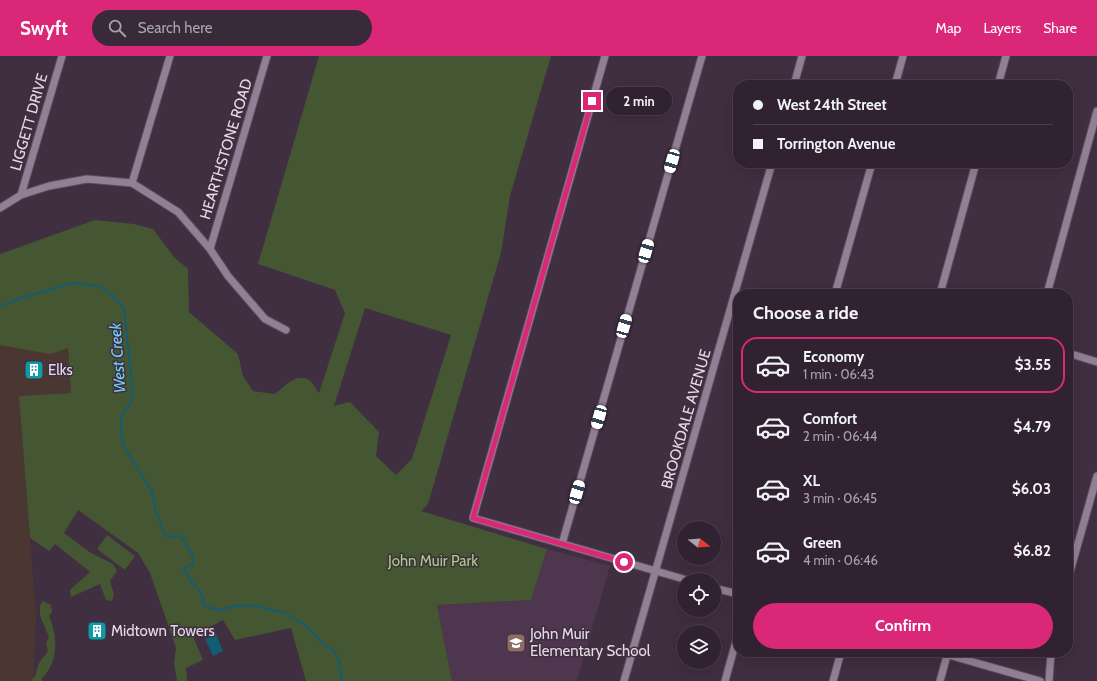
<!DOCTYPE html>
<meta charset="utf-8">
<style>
body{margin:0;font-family:Cabin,sans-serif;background:#382a39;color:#f1f3f6;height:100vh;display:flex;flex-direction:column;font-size:15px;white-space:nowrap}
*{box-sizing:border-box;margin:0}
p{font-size:13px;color:#a8a4ab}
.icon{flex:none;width:22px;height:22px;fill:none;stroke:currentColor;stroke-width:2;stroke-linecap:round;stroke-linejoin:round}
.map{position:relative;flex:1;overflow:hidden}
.panel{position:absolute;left:733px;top:233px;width:340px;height:368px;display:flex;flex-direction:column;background:#302231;border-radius:16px;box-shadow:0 4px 16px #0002,0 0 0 1px #4b3f4d}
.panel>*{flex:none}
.banner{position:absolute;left:733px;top:24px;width:340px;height:88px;border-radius:16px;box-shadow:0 4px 16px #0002,0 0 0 1px #4b3f4d;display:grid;align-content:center;height:88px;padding:0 20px;background:#302231}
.needle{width:26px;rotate:107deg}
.fabs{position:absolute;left:677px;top:465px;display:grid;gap:8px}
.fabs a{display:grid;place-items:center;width:44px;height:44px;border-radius:50%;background:#302231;box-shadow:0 4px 16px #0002,0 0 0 1px #4b3f4d;font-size:20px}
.end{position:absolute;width:18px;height:18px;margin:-9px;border:5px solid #db2777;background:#fff;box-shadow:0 0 0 2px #fff}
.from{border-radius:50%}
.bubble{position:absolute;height:28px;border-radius:14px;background:#302231;box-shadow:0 4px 16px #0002,0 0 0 1px #4b3f4d;font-size:13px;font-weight:800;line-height:28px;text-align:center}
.car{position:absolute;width:12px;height:24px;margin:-12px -6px;border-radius:5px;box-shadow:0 0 3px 1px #0007;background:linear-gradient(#fff 24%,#345 0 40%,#fff 0 76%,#345 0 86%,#fff 0)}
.banner b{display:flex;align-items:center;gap:14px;height:38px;font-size:15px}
.banner b+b{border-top:1px solid #4b3f4d}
.banner i{width:10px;height:10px;background:#f1f3f6}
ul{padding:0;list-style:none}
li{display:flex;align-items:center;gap:12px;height:56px;margin:0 8px 6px;padding:0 12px;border:2px solid transparent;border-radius:16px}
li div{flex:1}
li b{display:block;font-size:15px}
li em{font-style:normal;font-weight:800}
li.current{border-color:#db2777}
li>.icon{width:36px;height:36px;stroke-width:1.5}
h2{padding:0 20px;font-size:18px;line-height:48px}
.action{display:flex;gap:8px;margin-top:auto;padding:8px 20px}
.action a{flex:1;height:46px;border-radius:24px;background:#db2777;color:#fff;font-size:16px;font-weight:800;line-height:46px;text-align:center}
header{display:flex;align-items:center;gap:24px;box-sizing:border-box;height:56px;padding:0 20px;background:#db2777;color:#fff}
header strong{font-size:19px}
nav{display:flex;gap:22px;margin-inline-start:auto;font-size:14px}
.search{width:280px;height:36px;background:#382a39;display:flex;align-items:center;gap:10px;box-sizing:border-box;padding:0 14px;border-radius:22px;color:#a8a4ab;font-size:15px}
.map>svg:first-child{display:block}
.commercial{fill:#4b3732}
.built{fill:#4d364e}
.green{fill:#455632;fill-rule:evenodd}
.water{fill:#125d74}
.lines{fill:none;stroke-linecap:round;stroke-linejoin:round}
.stream{stroke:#125d74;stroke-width:2}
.minor-casing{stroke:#5c4d5c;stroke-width:9}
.minor{stroke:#937f95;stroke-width:7}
.route{stroke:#db2777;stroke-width:5}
.labels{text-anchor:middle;stroke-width:3;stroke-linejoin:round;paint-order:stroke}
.street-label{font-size:15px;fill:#e6dae6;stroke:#402e41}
.poi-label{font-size:15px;fill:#e6dae6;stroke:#402e41;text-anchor:start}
.park-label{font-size:15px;fill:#a9cd82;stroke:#402e41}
.water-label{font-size:16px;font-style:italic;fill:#6dd3f7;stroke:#402e41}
</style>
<header>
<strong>Swyft</strong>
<div class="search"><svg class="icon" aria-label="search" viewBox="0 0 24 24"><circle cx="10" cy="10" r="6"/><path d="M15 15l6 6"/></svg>Search here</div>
<nav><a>Map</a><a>Layers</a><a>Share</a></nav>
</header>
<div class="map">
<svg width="1097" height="625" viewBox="0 0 1097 625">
<rect width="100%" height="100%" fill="#402e41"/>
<path class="commercial" d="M0 279 68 292 71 337 19 340 36 561 33 625H0Z"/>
<path class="built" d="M547 493 610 510 577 625H452L437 549 531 544Z"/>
<path class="green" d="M319 0H551L510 140 501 197 428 448 421 455 547 493 531 544 437 549 452 625H306L291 572 235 584 223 564 193 580 203 604 186 612 187 625H177L174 607 176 592 150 517 138 497 78 454 64 477 91 497 113 508 117 515 110 525 114 538 112 545 106 544 100 528 71 541 70 534 90 516 55 488 49 495 30 482 19 340 71 337 68 292 50 298 0 289V198L95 164 134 168 153 173 174 201 188 213 189 256 238 298 243 320 253 335 275 338C284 331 296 316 309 324 313 326 316 334 319 337L345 257 335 234 258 208ZM365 252 451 279 412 403 396 419 376 400 379 376 350 346 334 350Z
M107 479 135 500 125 514 97 493Z
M43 545 51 549 52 556 49 560C58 580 59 607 41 623L43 625H31L35 620 39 607 48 595 46 587 49 581 40 560V549Z"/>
<path class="water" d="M216 578 223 595 213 600 205 583Z"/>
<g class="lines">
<path class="stream" d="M0 250 27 240 73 227 99 230 113 240 124 252 132 329 131 346 121 360 122 387 152 436 156 456 166 481 181 480 193 501V508L183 512C190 529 203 530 204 550L218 554 240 549 257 550 285 557 305 569 322 587 334 595 339 604 342 625"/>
<defs>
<path id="minor" d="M605 0 473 462 687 524
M794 29 802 0
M895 29 903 0
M998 29 1006 0
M132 127 170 0
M21 139 62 0
M0 152 21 139 49 130 87 123 132 127 178 156 210 193 228 220 265 263 286 274
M210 193 267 0
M835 238 872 107
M940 238 976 107
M1047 238 1097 55
M1068 297 1097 306
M562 488 702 0
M1068 523 1097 420
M714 532 738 538
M938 596 1040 625
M624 625 772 107
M725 625 738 578
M833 625 841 596
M940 625 948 596
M1049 625 1051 596"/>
</defs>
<use href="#minor" class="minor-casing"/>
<use href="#minor" class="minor"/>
</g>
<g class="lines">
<path class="route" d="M592 45 473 462 624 506"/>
</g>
<defs>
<symbol id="building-square" viewBox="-11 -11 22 22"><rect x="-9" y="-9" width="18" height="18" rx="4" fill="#0f9aa8" stroke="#402e41"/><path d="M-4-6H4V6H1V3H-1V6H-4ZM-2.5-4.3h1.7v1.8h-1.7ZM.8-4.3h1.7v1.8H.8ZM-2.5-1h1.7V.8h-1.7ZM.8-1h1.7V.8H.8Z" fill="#fff"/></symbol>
<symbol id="school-square" viewBox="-11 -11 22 22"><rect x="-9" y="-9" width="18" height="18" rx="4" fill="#8d6e63" stroke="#402e41"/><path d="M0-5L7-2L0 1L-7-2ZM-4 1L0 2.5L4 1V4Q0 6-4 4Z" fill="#fff"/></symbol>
</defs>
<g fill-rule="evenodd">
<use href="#building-square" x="23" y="303" width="22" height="22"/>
<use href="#building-square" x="86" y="564" width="22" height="22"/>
<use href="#school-square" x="505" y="576" width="22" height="22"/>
</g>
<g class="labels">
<g class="street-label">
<text transform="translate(29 66) rotate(-74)" y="5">LIGGETT DRIVE</text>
<text transform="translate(226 93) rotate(-73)" y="5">HEARTHSTONE ROAD</text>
<text transform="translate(686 363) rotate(-74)" y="5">BROOKDALE AVENUE</text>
</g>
<g class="poi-label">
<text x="48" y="319">Elks</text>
<text x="111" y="580">Midtown Towers</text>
<text x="530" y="583">John Muir<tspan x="530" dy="17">Elementary School</tspan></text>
</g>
<g class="park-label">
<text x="433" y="510">John Muir Park</text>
</g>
<g class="water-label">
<text transform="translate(117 302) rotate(-94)" y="6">West Creek</text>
</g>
</g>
</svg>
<div class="fabs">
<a><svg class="needle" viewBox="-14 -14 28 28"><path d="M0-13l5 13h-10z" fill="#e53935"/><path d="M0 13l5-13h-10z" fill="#a8a4ab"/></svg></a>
<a><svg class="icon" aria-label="locate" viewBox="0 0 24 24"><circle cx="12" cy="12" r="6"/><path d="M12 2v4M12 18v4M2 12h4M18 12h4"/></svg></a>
<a><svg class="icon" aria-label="layers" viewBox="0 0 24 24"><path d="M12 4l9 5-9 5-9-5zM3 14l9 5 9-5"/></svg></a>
</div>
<i class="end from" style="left:624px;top:506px"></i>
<i class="end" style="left:592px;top:45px"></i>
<div class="bubble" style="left:606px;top:31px;width:66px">2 min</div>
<i class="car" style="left:672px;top:105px;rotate:196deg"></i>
<i class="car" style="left:646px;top:195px;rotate:16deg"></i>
<i class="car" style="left:624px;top:270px;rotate:16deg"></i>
<i class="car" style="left:599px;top:361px;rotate:196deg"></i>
<i class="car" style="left:577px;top:436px;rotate:16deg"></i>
<div class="banner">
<b><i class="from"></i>West 24th Street</b>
<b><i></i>Torrington Avenue</b>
</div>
<section class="panel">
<h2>Choose a ride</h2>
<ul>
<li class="current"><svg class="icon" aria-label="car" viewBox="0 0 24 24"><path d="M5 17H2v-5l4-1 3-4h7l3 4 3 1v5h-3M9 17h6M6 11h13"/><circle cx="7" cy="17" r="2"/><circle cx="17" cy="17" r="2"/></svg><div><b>Economy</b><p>1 min · 06:43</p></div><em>$3.55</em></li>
<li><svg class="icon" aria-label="car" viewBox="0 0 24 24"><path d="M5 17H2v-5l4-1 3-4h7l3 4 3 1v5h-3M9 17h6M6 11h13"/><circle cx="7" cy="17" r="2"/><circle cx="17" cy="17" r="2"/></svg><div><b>Comfort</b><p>2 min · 06:44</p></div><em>$4.79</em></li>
<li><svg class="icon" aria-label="car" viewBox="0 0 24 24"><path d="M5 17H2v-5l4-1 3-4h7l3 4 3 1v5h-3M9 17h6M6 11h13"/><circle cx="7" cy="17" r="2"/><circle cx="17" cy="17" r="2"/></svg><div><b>XL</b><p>3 min · 06:45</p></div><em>$6.03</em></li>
<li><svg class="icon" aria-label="car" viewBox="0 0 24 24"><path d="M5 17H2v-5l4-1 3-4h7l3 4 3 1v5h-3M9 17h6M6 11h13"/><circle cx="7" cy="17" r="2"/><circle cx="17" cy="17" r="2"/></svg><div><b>Green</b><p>4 min · 06:46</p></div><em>$6.82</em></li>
</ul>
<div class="action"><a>Confirm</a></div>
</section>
</div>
